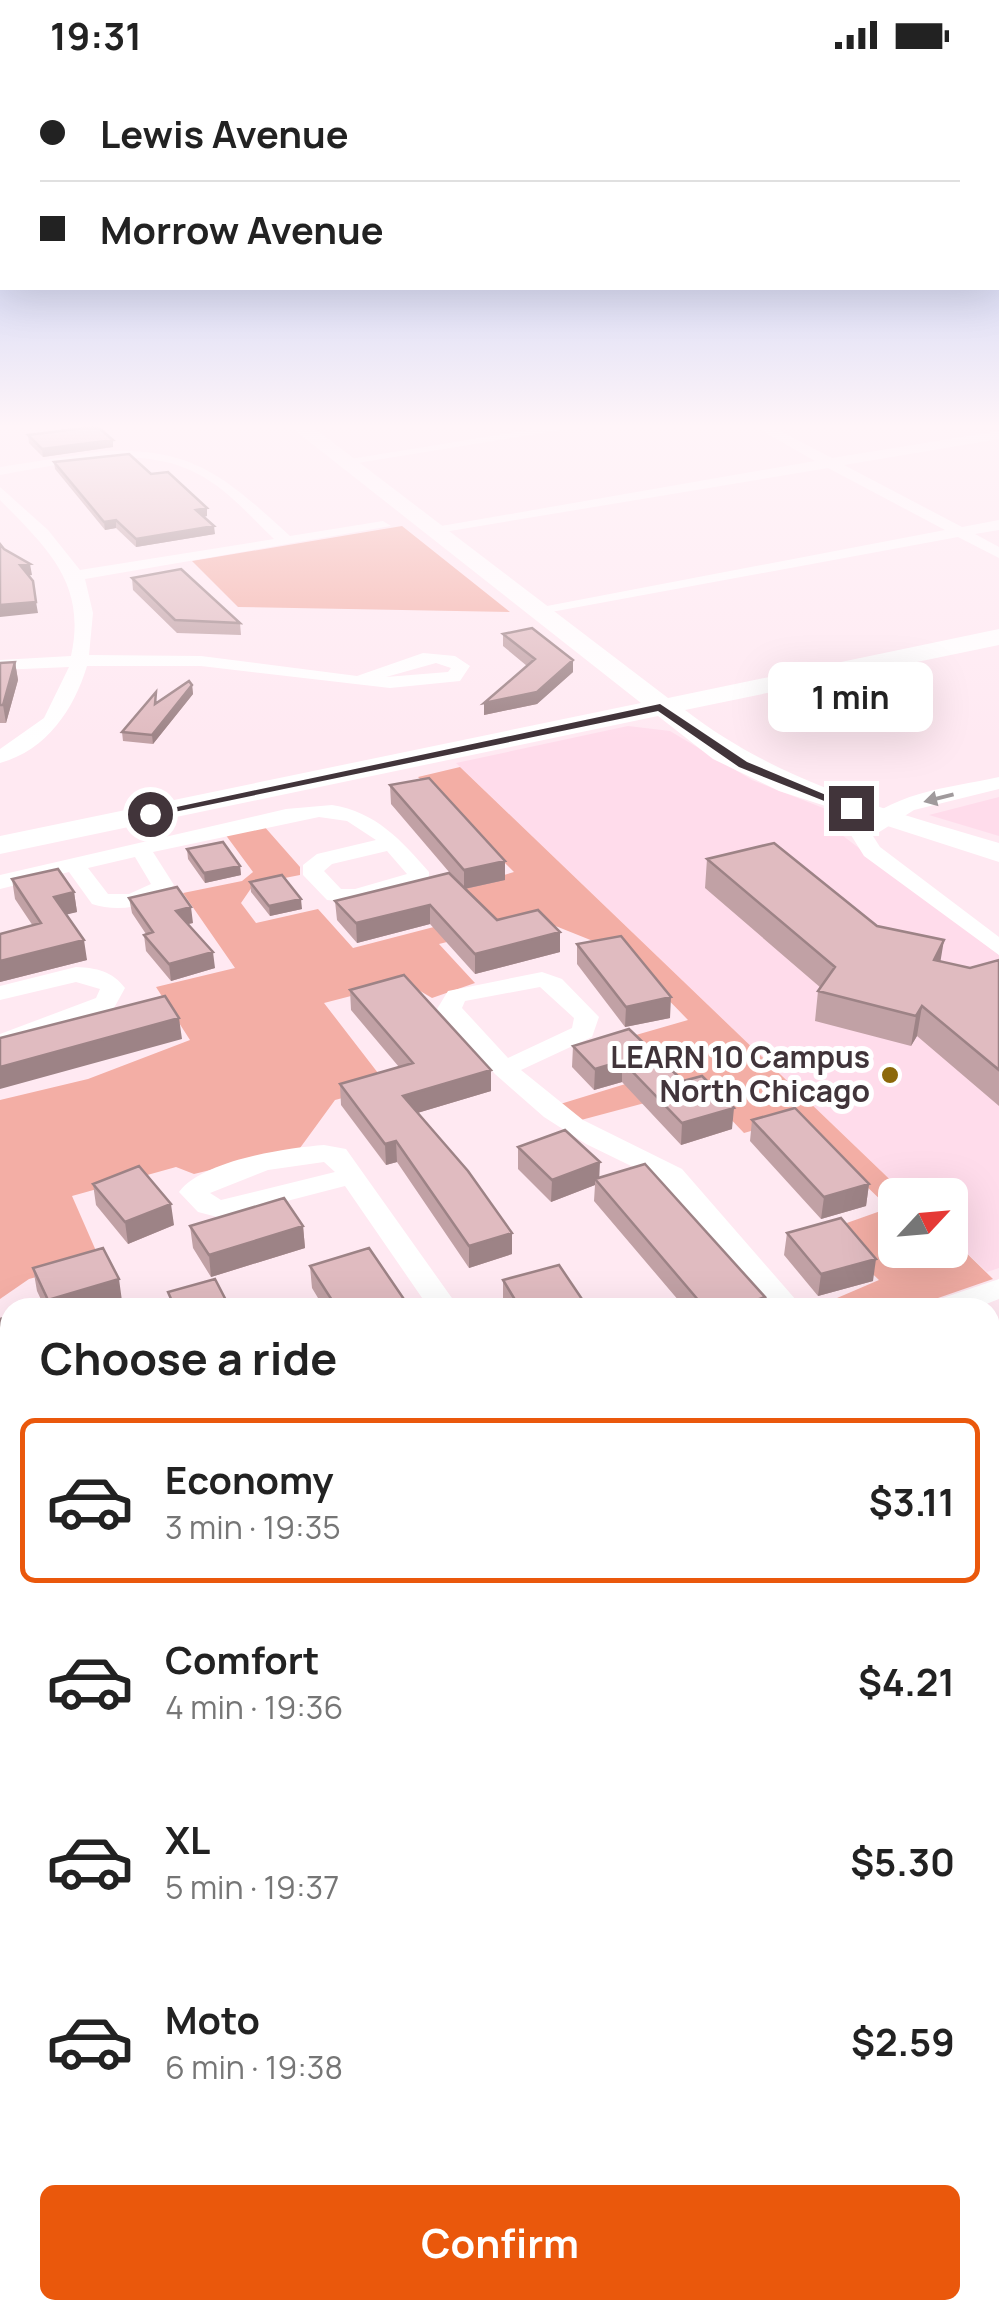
<!DOCTYPE html>
<meta charset="utf-8">
<style>
body{margin:0;font-family:Manrope,sans-serif;background:#f6f6f6;color:#222;height:100vh;display:flex;flex-direction:column;font-size:38px;white-space:nowrap}
*{box-sizing:border-box;margin:0}
p{font-size:32px;color:#767676}
.icon{flex:none;width:55px;height:55px;fill:none;stroke:currentColor;stroke-width:2;stroke-linecap:round;stroke-linejoin:round}
.map{position:relative;flex:1;overflow:hidden}
.sheet{position:absolute;left:0px;top:1228px;width:1000px;height:1022px;display:flex;flex-direction:column;background:#fff;border-radius:30px 30px 0 0;box-shadow:0 10px 40px #0002}
.sheet>*{flex:none}
.top-card{position:absolute;left:0px;top:0px;width:1000px;height:220px;box-shadow:0 10px 40px #0002;display:grid;align-content:center;height:220px;padding:0 40px;background:#fff}
.needle{width:65px;rotate:64deg}
.tools{position:absolute;left:878px;top:1108px;display:grid;gap:20px}
.tools a{display:grid;place-items:center;width:90px;height:90px;border-radius:15px;background:#fff;box-shadow:0 10px 40px #0002;font-size:50px}
.end{position:absolute;width:45px;height:45px;margin:-22px;border:12px solid #41343a;background:#fff;box-shadow:0 0 0 5px #fff}
.from{border-radius:50%}
.bubble{position:absolute;height:70px;border-radius:15px;background:#fff;box-shadow:0 10px 40px #0002;font-size:32px;font-weight:700;line-height:70px;text-align:center}
.top-card b{display:flex;align-items:center;gap:35px;height:95px;font-size:38px}
.top-card b+b{border-top:2px solid #e0e0e0}
.top-card i{width:25px;height:25px;background:#222}
ul{padding:0;list-style:none}
li{display:flex;align-items:center;gap:30px;height:165px;margin:0 20px 15px;padding:0 20px;border:5px solid transparent;border-radius:15px}
li div{flex:1}
li b{display:block;font-size:38px}
li em{font-style:normal;font-weight:700}
li.selected{border-color:#ea580c}
li>.icon{width:90px;height:90px;stroke-width:1.5}
h2{padding:0 40px;font-size:45px;line-height:120px}
.action{display:flex;gap:20px;margin-top:auto;padding:20px 40px}
.action a{flex:1;height:115px;border-radius:15px;background:#ea580c;color:#fff;font-size:40px;font-weight:700;line-height:115px;text-align:center}
.status{display:flex;justify-content:space-between;align-items:center;height:70px;padding:0 50px;background:#fff;direction:ltr}
.status svg{height:28px;fill:currentColor}
.map>svg:first-child{display:block}
.built{fill:#ffdceb}
.green{fill:#f3aea5}
.lines{fill:none;stroke-linecap:round;stroke-linejoin:round}
.street{fill:#fff;fill-rule:evenodd}
.secondary{fill:#fff;fill-rule:evenodd}
.rail-far1{stroke:#5d4f55;stroke-width:9;stroke-dasharray:6 12;stroke-linecap:butt}
.rail{stroke:#5d4f55;stroke-width:11;stroke-dasharray:8 15;stroke-linecap:butt}
.wall{fill:#c1a1a5}
.shaded-wall{fill:#9d8386}
.building{fill:#e0bbc0;stroke:#9d8386;stroke-width:2.5}
.oneway{fill:#a09a9c}
.route{fill:#41343a}
.poi-dot{fill:#8c680a;stroke:#fff;stroke-width:4}
.labels{text-anchor:middle;stroke-width:10;stroke-linejoin:round;paint-order:stroke}
.poi-label{font-size:30px;font-weight:bold;fill:#41343a;stroke:#fff;text-anchor:end}
</style>
<div class="status"><b>19:31</b><svg viewBox="0 0 49 12"><path d="M0 12V9h3v3zM5 12V6h3v6zM10 12V3h3v9zM15 12V0h3v12zM26 1h20v11H26zM47 4h2v5h-2z"/></svg></div>
<div class="map">
<svg width="999" height="2249" viewBox="0 0 999 2249">
<rect width="100%" height="100%" fill="#ffe9f2"/>
<path class="built" d="M628 656 670 661 752 710 836 743 842 752 834 759 999 885V1198L987 1202 950 1167V1125H906L456 693Z
M999 727V766L929 745Z"/>
<path class="green" d="M402 456 510 542 238 537 192 491Z
M460 697 906 1125H895V1180H950V1167L993 1209 912 1237H816L879 1210 827 1160 889 1138 796 1048 744 1063 701 1018 581 1050 557 1035 658 1004 629 967 688 950 623 883 538 849 439 874 475 913 432 928 405 912 324 933 388 1016 335 1030 300 1078 194 1104 176 1097 72 1126 100 1190 29 1209 0 1229V1030L88 1009 190 970 156 917 235 898 183 823 242 811 253 802 225 764 263 755 300 797V805L254 814 241 833 256 853 318 839 353 878 480 845 456 819 514 802 418 707Z"/>
<g class="lines">
<path class="street" d="M541 358H573L345 395 338 391Z
M757 358H774L832 388 999 361V369L844 395 962 457 999 450V460L975 464 999 477V488L958 467 535 545 526 540 945 460 828 398 432 464 424 459 815 391Z
M103 381C195 377 226 408 290 466L383 451 391 456 85 509 93 543 89 585 201 586 357 606 423 583 455 586 470 596 460 611 390 618 201 596H87C74 639 47 680 0 693V679L44 648 69 597 0 600V590L71 586C87 513 47 478 0 430V417L48 460 80 500 274 469C250 446 227 419 198 404 138 372 63 395 0 405V397ZM436 593 451 598 448 602 386 607Z
M999 707V719L914 740 873 766 880 777 999 867V885L864 786 851 765C886 722 949 718 999 707Z
M332 735C376 742 401 770 429 802V812L356 833 327 830 303 805V795L317 784 376 770 347 751 319 747 153 782 174 815C155 837 119 843 92 834L69 802 0 819V805L286 739ZM387 781 407 804 355 819H341L324 801 332 794ZM135 787 151 814 129 824H108L88 798Z
M76 897C97 898 112 901 125 918L114 938 0 980V964L96 928 100 919 76 912 0 930V916Z
M542 902 562 909 599 947 592 967 521 1000 583 1050 682 1099 803 1238H772L662 1111 586 1074 544 1047 495 1004 437 939 448 921ZM540 917 574 948 572 958 508 988 462 938 465 931Z
M324 1075 346 1079 459 1238H429L345 1116 221 1148 198 1142 179 1122C203 1090 286 1078 324 1075ZM324 1092 335 1102 221 1130 210 1123 268 1100Z
M999 1209V1229L976 1238H930L934 1231Z
M999 1425V1451L990 1453V1428Z
M10 1549V1577L0 1580V1552Z
M0 1825 10 1829V1893L0 1889Z
M10 2163V2209L0 2213V2167Z
M320 2240H368L371 2249H323Z"/>
<path class="secondary" d="M292 358H314L668 628 999 559V575L685 640C781 714 885 739 999 773V792L779 721 713 689 658 646 0 784V766L641 633Z
M999 1643V1688L990 1692V1646Z
M10 2067V2133L0 2137V2071Z"/>
<path class="rail-far1" d="M990 1550 999 1547"/>
<path class="rail" d="M0 1958 10 1954"/>
</g>
<path class="wall" d="M28 365 113 370V377L43 387 29 373Z
M54 392 207 438V446L204 447 215 464 136 477 116 458 105 460 55 399Z
M132 508 240 553 241 565 177 563 133 520Z
M503 564 573 590V602L537 634 484 645V633L527 596 503 576Z
M15 592 18 610 6 653H0V593Z
M192 615 193 624 153 674 123 671 122 662 157 632Z
M390 715 505 810 465 819 497 850 560 862V882L475 904 430 854 357 873 337 850 335 831 455 809 391 734Z
M187 779 240 796 241 805 205 813 188 789Z
M707 789 877 856 940 891 970 898 999 890V1036L917 966 911 976 815 951 818 921 821 918 705 818Z
M12 809 74 822 77 842 66 844 87 890 0 912V864L33 856 15 829Z
M250 812 302 839 270 846 251 822Z
M129 828 193 853 188 854 215 898 171 911 146 881 144 865 146 864 132 843Z
M577 874 670 948 625 957 577 894Z
M350 920 491 1021 417 1043 512 1184 469 1198 397 1092 386 1095 341 1035 340 1014 399 997 351 940Z
M573 976 683 1011 732 1059 681 1075 622 1012 594 1020 572 997Z
M752 1050 869 1114 866 1136 821 1149 750 1071Z
M518 1077 600 1108 765 1227 764 1238H685L594 1131 595 1115 551 1132 518 1099Z
M93 1114 174 1155 128 1174 96 1135Z
M190 1156H303L305 1178 211 1207 193 1178Z
M787 1163 873 1211 818 1226 784 1185Z
M310 1196 410 1238H324L312 1218Z
M33 1198 122 1231 100 1238H45L37 1221Z
M503 1210 588 1238H506L503 1232Z"/>
<path class="shaded-wall" d="M113 370V377L43 387 42 379Z
M207 438V446L197 448 196 440Z
M116 450V458L105 460 104 452Z
M214 456 215 464 136 477V469Z
M30 494 32 505 21 507 20 495Z
M36 532 38 543 0 547V535Z
M573 590V602L537 634 484 645V633Z
M15 592 18 610 6 653 3 635Z
M192 615 193 624 153 674 152 665Z
M505 791V810L464 819V800Z
M240 796 241 805 205 813 204 803Z
M74 822 77 842 57 847 54 827Z
M301 829 302 839 270 846 269 836Z
M430 835V854L357 873 356 853Z
M191 837 193 853 178 856 176 841Z
M560 862V882L475 904V884Z
M84 870 87 890 0 912V891Z
M944 870 939 900 934 890Z
M213 882 215 898 171 911 169 894Z
M671 927 670 948 625 957 626 937Z
M922 936 917 966 911 976 916 946Z
M179 948 182 969 0 1019V997Z
M622 991V1012L594 1020 595 999Z
M491 1000V1021L404 1047 403 1026Z
M734 1038 732 1059 681 1075 682 1053Z
M396 1071 397 1092 386 1095 385 1074Z
M600 1092 599 1113 595 1109V1115L551 1132 552 1110Z
M869 1114 866 1136 821 1149 824 1127Z
M171 1134 174 1155 128 1174 125 1152Z
M303 1156 305 1178 211 1207 209 1185Z
M512 1163V1184L469 1198V1176Z
M876 1189 873 1211 818 1226 821 1204Z
M119 1209 122 1231 100 1238H49L48 1230Z
M765 1227 764 1238H734Z
M10 1322V1346L0 1348V1325Z
M10 1471V1496L1 1499 0 1475Z
M999 2011V2040L990 2043V2014Z"/>
<path class="building" d="M85 358H99L113 370 42 379 28 365Z
M129 384 151 404 168 402 207 438 196 440 214 456 136 469 116 450 104 452 54 392Z
M0 474 4 479 30 494 20 495 33 511 36 532 0 535Z
M181 499 240 553 175 550 132 508Z
M532 558 573 590 537 622 484 633 535 589 503 564Z
M15 592 3 635H0V593Z
M189 611 192 615 152 665 122 662 156 622 155 634Z
M429 708 505 791 464 800 390 715Z
M223 772 240 796 204 803 187 779Z
M774 773 877 856 944 870 934 890 970 898 999 890V1000L922 936 916 946 818 921 835 897 707 789Z
M58 799 74 822 54 827 84 870 0 891V864L41 853 12 809Z
M449 803 497 850 538 840 560 862 475 884 430 835 356 853 335 831Z
M282 805 301 829 269 836 250 812Z
M177 817 191 837 176 841 213 882 169 894 144 865 153 862 129 828Z
M621 866 671 927 626 937 577 874Z
M404 905 491 1000 403 1026 468 1101 512 1163 469 1176 396 1071 385 1074 340 1014 413 993 350 920Z
M165 926 179 948 0 997V968Z
M629 959 683 1011 702 1006 734 1038 682 1053 622 991 595 999 573 976Z
M795 1038 869 1114 824 1127 752 1050Z
M565 1060 600 1092 552 1110 518 1077Z
M645 1094 765 1227 734 1238H705L595 1109Z
M139 1096 171 1134 125 1152 93 1114Z
M284 1128 303 1156 209 1185 190 1156Z
M841 1148 876 1189 821 1204 787 1163Z
M103 1178 119 1209 48 1230 33 1198Z
M369 1178 410 1238H337L310 1196Z
M559 1195 588 1238H520L503 1210Z
M215 1209 230 1238H175L168 1222Z
M10 1246V1322L0 1325V1249Z
M6 1399 10 1410V1471L0 1475V1401Z
M990 1872 999 1875V2011L990 2014Z
M45 2240H217L220 2249H26Z"/>
<defs><path id="oneway-solid" d="M-6-.8H1V-3.2L6.5 0L1 3.2V.8H-6Z" transform="scale(2.5)"/></defs>
<use class="oneway" href="#oneway-solid" transform="translate(939 728) rotate(166)"/>
<linearGradient id="sky" x2="0" y2="1"><stop stop-color="#a7baf0"/><stop offset="0.53" stop-color="#fff5f9"/><stop offset="1" stop-color="#fff5f9" stop-opacity="0"/></linearGradient>
<rect width="999" height="672" fill="url(#sky)"/>
<path class="route" d="M660 634 747 692 857 738 847 740 739 697 658 641 150 747 144 744Z"/>
<circle class="poi-dot" cx="890" cy="1005" r="10"/>
<g class="labels">
<g class="poi-label">
<text x="870" y="998">LEARN 10 Campus<tspan x="870" dy="34">North Chicago</tspan></text>
</g>
</g>
</svg>
<div class="tools">
<a><svg class="needle" viewBox="-14 -14 28 28"><path d="M0-13l5 13h-10z" fill="#e53935"/><path d="M0 13l5-13h-10z" fill="#767676"/></svg></a>
</div>
<i class="end from" style="left:150px;top:744px"></i>
<i class="end" style="left:851px;top:738px"></i>
<div class="bubble" style="left:768px;top:592px;width:165px">1 min</div>
<div class="top-card">
<b><i class="from"></i>Lewis Avenue</b>
<b><i></i>Morrow Avenue</b>
</div>
<section class="sheet">
<h2>Choose a ride</h2>
<ul>
<li class="selected"><svg class="icon" aria-label="car" viewBox="0 0 24 24"><path d="M5 17H2v-5l4-1 3-4h7l3 4 3 1v5h-3M9 17h6M6 11h13"/><circle cx="7" cy="17" r="2"/><circle cx="17" cy="17" r="2"/></svg><div><b>Economy</b><p>3 min · 19:35</p></div><em>$3.11</em></li>
<li><svg class="icon" aria-label="car" viewBox="0 0 24 24"><path d="M5 17H2v-5l4-1 3-4h7l3 4 3 1v5h-3M9 17h6M6 11h13"/><circle cx="7" cy="17" r="2"/><circle cx="17" cy="17" r="2"/></svg><div><b>Comfort</b><p>4 min · 19:36</p></div><em>$4.21</em></li>
<li><svg class="icon" aria-label="car" viewBox="0 0 24 24"><path d="M5 17H2v-5l4-1 3-4h7l3 4 3 1v5h-3M9 17h6M6 11h13"/><circle cx="7" cy="17" r="2"/><circle cx="17" cy="17" r="2"/></svg><div><b>XL</b><p>5 min · 19:37</p></div><em>$5.30</em></li>
<li><svg class="icon" aria-label="car" viewBox="0 0 24 24"><path d="M5 17H2v-5l4-1 3-4h7l3 4 3 1v5h-3M9 17h6M6 11h13"/><circle cx="7" cy="17" r="2"/><circle cx="17" cy="17" r="2"/></svg><div><b>Moto</b><p>6 min · 19:38</p></div><em>$2.59</em></li>
</ul>
<div class="action"><a>Confirm</a></div>
</section>
</div>
